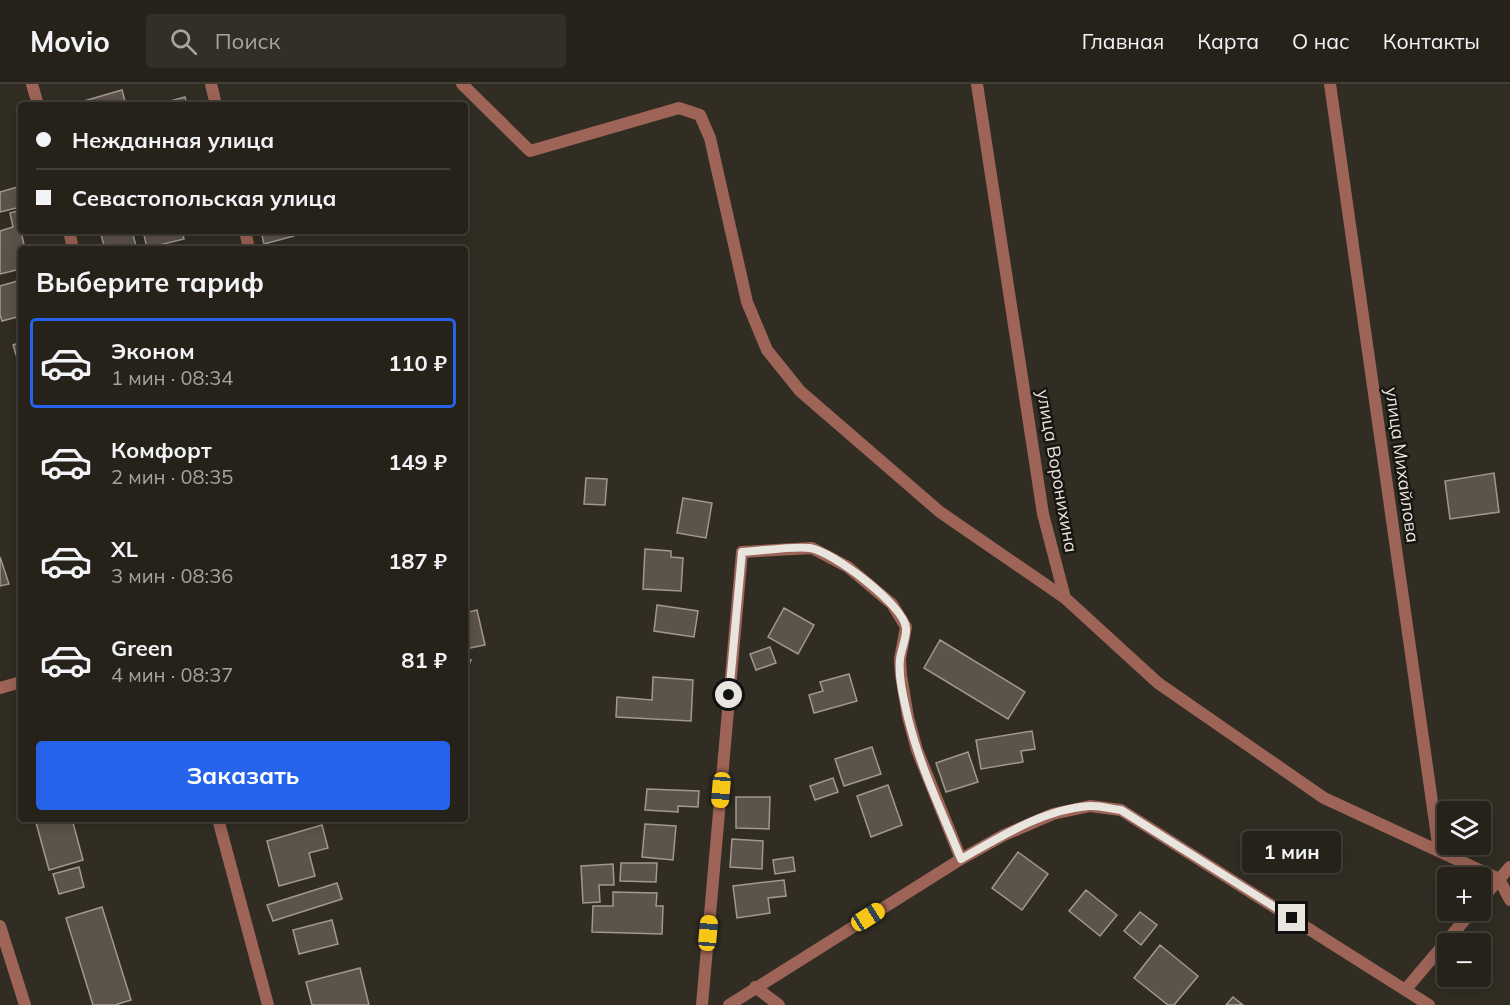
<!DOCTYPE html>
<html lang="ru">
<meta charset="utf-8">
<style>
body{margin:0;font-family:Mulish,sans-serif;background:#322f27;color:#f1f3f6;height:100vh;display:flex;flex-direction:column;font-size:22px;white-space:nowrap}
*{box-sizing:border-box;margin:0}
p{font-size:20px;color:#a4a4a2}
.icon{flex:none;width:33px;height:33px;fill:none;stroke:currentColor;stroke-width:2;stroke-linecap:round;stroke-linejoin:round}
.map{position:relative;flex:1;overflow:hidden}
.drawer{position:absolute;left:18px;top:162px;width:450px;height:576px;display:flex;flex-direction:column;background:#26221a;border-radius:6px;box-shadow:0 3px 15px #0003,0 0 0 2px #423f39}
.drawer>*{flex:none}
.banner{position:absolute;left:18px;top:18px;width:450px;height:132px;border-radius:6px;box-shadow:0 3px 15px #0003,0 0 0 2px #423f39;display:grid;align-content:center;height:132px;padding:0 18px;background:#26221a}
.controls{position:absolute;left:1437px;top:717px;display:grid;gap:12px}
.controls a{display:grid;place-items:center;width:54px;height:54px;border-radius:6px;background:#26221a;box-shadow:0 3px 15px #0003,0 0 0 2px #423f39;font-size:30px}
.end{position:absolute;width:27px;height:27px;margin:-14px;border:8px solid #e8e4de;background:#111;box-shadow:0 0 0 3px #111}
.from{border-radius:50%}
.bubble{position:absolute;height:42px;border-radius:6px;background:#26221a;box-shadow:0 3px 15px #0003,0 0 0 2px #423f39;font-size:20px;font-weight:700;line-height:42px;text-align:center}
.car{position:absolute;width:18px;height:36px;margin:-18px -9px;border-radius:8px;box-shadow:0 0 4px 2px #0007;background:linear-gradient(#f5c518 24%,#345 0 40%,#f5c518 0 76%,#345 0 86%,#f5c518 0)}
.banner b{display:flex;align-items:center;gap:21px;height:57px;font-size:22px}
.banner b+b{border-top:2px solid #423f39}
.banner i{width:15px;height:15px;background:#f1f3f6}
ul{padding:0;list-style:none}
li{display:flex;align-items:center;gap:18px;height:90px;margin:0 12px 9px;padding:0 6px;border:3px solid transparent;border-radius:6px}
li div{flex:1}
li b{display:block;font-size:22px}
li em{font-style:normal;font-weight:700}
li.active{border-color:#2563eb}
li>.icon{width:54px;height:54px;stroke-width:1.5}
h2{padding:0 18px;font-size:27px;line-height:72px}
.primary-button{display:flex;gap:12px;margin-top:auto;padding:12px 18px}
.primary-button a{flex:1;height:69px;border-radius:6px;background:#2563eb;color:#fff;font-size:24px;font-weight:700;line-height:69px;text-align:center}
header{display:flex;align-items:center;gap:36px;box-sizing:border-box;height:84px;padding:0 30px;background:#26221a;border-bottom:2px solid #423f39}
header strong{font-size:28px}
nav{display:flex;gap:33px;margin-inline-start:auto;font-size:21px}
.search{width:420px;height:54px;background:#322f27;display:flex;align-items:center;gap:15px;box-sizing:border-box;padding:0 21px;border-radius:6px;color:#a4a4a2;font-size:22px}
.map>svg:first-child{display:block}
.building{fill:#5c534a;stroke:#a2988d;stroke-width:1.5}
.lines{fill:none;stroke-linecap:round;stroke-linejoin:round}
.service{stroke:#9d6457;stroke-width:12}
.minor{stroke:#9d6457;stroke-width:12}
.tertiary{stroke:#9d6457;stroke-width:12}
.route{stroke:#e8e4de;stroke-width:8}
.labels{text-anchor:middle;stroke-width:5;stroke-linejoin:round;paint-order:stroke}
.street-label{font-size:18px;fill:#e8e4de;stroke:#181611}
</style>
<header>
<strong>Movio</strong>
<div class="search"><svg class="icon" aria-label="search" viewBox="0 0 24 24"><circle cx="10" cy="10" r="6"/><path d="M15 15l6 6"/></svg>Поиск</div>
<nav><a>Главная</a><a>Карта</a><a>О нас</a><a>Контакты</a></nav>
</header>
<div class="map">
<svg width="1510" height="921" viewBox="0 0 1510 921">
<rect width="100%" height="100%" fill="#322d23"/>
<path class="building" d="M122 6 126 21H70Z
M185 13 187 21H156Z
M21 102V123L0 128V108Z
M21 126 20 143 25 165H21V185L0 190V147L13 143 10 129Z
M100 147H132L136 162 127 165H105Z
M160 147H182L184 155 147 164 144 151Z
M261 147H292L294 152 264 160Z
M21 196V232L2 237 0 231V202Z
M21 258V279L19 280 13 261Z
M1494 389 1499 428 1450 435 1445 397Z
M586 394 607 395 605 421 584 420Z
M683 414 712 419 706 454 677 449Z
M645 465 671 467V473L683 474 681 507 643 505Z
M0 473 9 500 0 502Z
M657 521 698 527 694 553 654 547Z
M784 524 814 541 798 570 768 553Z
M477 526 485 561 465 565V529Z
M940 556 1025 608 1008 635 924 584Z
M770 563 776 579 756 586 750 570Z
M465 574 471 576 465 590Z
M849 590 857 617 814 629 809 611 823 607 820 598Z
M653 593 693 596 691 637 616 633 617 613 652 616Z
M1032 647 1035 665 1021 667 1023 678 981 685 976 656Z
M872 663 881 690 844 702 835 675Z
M21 666V684L17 668Z
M968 668 978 698 946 708 936 679Z
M833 694 838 708 815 716 810 702Z
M888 701 902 741 871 753 857 712Z
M647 705 699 707 698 723 678 722V728L645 726Z
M736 713H770L769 745 736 744Z
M35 735H72L83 776 49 786Z
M645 740 676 742 673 776 642 773Z
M322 741 328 764 309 769 315 792 279 802 267 757Z
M732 755 763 757 762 785 730 783Z
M1018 768 1048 790 1022 826 992 804Z
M793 773 795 787 775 790 773 776Z
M621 779H657L656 798 620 797Z
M613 780 614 801H599L600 818 583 819 581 782Z
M79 783 84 803 59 810 53 790Z
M784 796 786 812 768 814 770 829 737 834 733 802Z
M337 799 342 815 273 837 267 821Z
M1086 806 1117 831 1100 852 1069 827Z
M613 808 657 809 656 822H663L662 850 592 848 593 822H613Z
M102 823 131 916 115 921H93L66 834Z
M1140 828 1157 841 1141 861 1124 847Z
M332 836 338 860 299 870 293 846Z
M1160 861 1198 892 1174 921H1168L1134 894Z
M360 884 369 921H312L306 898Z
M1233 913 1243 921H1226Z"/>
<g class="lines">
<path class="service" d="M742 468 812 464 848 483 892 520 906 543 900 575 901 591 908 633 917 666 961 775
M0 842 25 921"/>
<path class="minor" d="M32 0 38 21
M211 0 216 21
M462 0 530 67 679 24 700 31 710 54 747 218 767 266 800 307 940 428 1065 514
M977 0 1043 430 1065 514 1158 599 1324 714 1499 795 1510 816
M1330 0 1439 767
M69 147 73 165
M245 147 249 165
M755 903 779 921
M702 921 742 468"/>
<path class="tertiary" d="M0 604 21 598
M218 735 268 921
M1480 817 1510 783
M1406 905 1473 826
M729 921 961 775 1004 751 1053 730 1090 722 1121 726 1429 921"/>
</g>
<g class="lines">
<path class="route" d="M729 611 742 468C761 467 793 462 810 464 832 467 904 521 906 544 907 554 901 565 900 575 898 594 904 616 908 634 920 683 942 728 961 775 1000 753 1044 725 1089 722 1099 721 1111 725 1121 726L1292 834"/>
</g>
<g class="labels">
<g class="street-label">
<text transform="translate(1402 381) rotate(82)" y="6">улица Михайлова</text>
<text transform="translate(1057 387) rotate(80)" y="6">улица Воронихина</text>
</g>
</g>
</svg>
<div class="controls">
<a><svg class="icon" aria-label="layers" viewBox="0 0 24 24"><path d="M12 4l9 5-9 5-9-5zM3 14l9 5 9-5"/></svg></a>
<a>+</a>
<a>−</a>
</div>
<i class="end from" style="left:729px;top:611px"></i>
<i class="end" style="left:1292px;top:834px"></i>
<div class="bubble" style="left:1242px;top:747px;width:99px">1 мин</div>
<i class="car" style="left:721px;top:706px;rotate:185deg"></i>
<i class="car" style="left:868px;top:833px;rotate:58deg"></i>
<i class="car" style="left:708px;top:849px;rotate:5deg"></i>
<div class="banner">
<b><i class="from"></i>Нежданная улица</b>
<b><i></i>Севастопольская улица</b>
</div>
<section class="drawer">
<h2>Выберите тариф</h2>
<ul>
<li class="active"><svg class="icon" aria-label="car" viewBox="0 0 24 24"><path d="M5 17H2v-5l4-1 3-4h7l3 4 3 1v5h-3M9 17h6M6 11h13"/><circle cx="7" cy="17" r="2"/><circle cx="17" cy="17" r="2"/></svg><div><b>Эконом</b><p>1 мин · 08:34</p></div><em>110 ₽</em></li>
<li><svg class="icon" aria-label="car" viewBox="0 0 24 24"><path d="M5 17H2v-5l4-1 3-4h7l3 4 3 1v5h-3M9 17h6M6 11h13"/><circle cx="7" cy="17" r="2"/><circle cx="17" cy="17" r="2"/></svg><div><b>Комфорт</b><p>2 мин · 08:35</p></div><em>149 ₽</em></li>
<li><svg class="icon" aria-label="car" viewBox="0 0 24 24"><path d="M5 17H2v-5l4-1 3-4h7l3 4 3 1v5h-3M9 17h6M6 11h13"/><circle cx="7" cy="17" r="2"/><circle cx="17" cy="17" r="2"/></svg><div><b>XL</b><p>3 мин · 08:36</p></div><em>187 ₽</em></li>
<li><svg class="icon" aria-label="car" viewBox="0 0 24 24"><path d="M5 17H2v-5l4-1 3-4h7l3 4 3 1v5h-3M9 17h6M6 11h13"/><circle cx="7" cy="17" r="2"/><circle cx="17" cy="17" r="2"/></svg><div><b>Green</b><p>4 мин · 08:37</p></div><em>81 ₽</em></li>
</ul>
<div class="primary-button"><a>Заказать</a></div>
</section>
</div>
